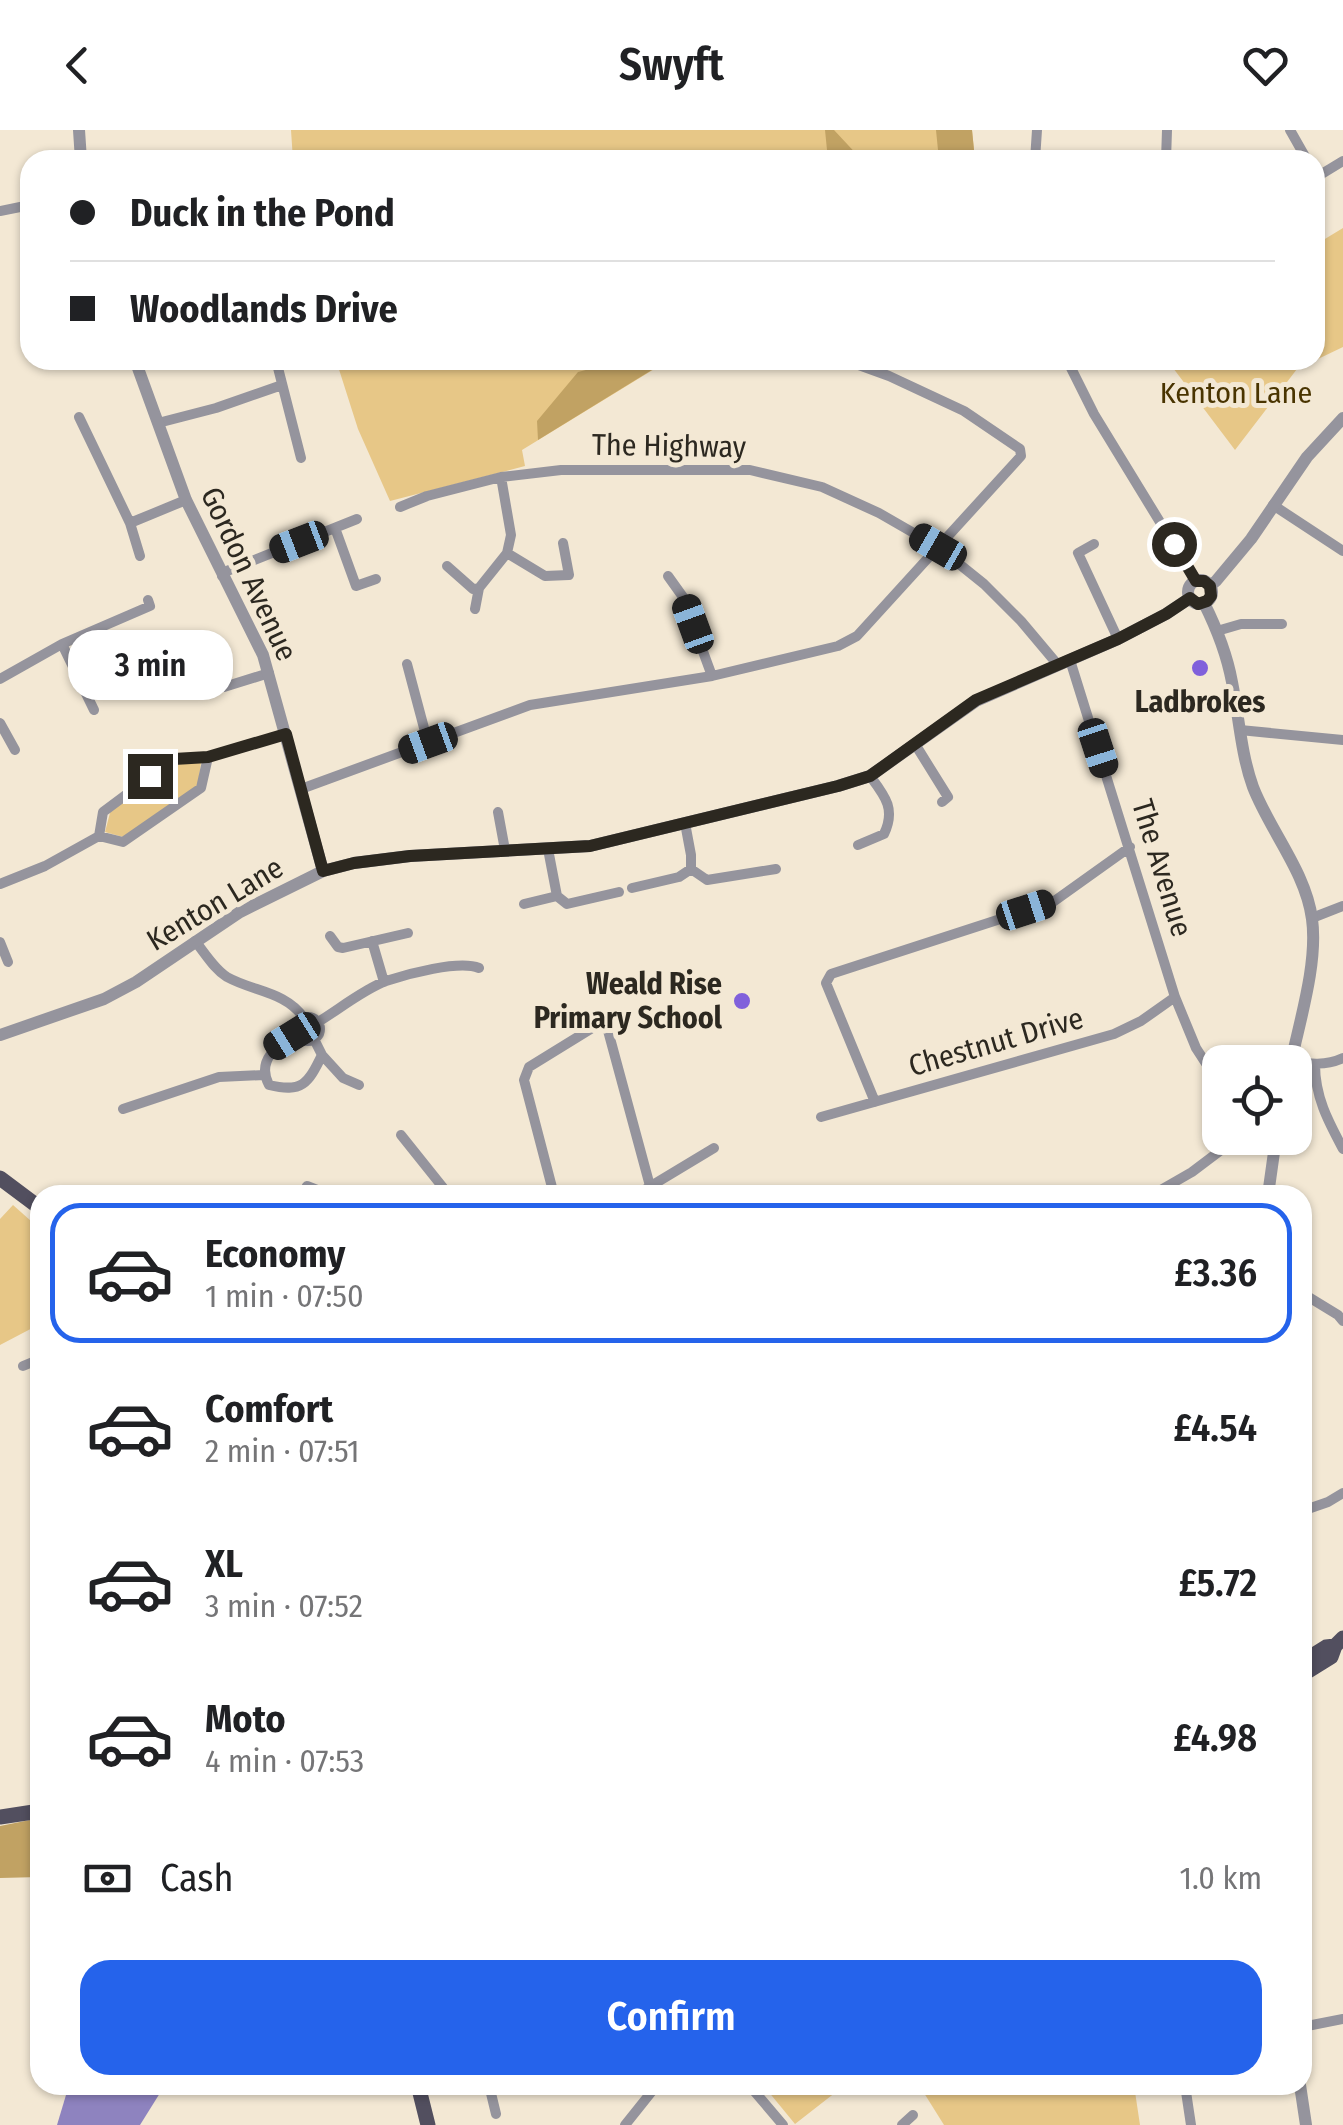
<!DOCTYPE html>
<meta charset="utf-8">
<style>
body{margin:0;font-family:"Fira Sans Condensed",sans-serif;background:#f6f6f6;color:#202124;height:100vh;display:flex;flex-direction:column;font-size:38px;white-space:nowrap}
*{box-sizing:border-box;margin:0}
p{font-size:32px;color:#757577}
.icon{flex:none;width:55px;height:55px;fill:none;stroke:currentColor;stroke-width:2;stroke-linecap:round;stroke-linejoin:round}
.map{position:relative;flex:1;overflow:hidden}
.side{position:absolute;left:30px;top:1055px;width:1282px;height:910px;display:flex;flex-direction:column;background:#fff;border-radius:30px;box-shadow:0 2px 8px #0004}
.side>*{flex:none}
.banner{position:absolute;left:20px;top:20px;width:1305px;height:220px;border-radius:30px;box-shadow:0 2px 8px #0004;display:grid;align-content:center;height:220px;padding:0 50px;background:#fff}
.buttons{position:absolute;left:1202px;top:915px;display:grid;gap:20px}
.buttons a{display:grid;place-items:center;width:110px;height:110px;border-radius:20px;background:#fff;box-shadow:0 2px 8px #0004;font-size:50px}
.end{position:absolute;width:45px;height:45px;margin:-22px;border:12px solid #2c2820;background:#fff;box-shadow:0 0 0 5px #fff}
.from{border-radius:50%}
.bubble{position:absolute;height:70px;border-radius:30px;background:#fff;box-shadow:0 2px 8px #0004;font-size:32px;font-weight:600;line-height:70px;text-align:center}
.car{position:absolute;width:30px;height:60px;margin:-30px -15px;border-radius:12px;box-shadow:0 0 8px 2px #0007;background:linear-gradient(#222 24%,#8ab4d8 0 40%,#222 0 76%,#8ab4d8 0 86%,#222 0)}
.banner b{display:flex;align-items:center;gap:35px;height:95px;font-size:38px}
.banner b+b{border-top:2px solid #e0e0e0}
.banner i{width:25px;height:25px;background:#202124}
ul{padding:18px 0 0;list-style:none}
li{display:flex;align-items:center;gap:30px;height:140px;margin:0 20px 15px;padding:0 30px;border:5px solid transparent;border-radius:30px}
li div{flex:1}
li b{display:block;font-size:38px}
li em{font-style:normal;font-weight:600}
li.selected{border-color:#2563eb}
li>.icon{width:90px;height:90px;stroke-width:1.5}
.pay{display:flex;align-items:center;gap:25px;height:110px;padding:0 50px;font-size:38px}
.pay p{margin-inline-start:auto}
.button{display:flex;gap:20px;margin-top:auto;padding:20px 50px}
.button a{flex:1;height:115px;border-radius:30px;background:#2563eb;color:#fff;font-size:40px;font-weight:600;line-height:115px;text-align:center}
header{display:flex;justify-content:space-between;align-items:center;height:130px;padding:0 50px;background:#fff;font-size:45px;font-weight:600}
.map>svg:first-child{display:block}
.green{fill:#e7c787}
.forest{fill:#c1a263}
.water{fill:#8e83bf}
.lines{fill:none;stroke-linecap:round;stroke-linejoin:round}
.minor{stroke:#95949d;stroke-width:10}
.tertiary{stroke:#95949d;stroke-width:12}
.primary{stroke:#524f5f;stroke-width:15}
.route{stroke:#2c2820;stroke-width:12}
.poi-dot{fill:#8060db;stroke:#f3e8d4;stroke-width:4}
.labels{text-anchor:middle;stroke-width:10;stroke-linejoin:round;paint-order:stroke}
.park-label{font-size:30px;fill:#493400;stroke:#f3e8d4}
.street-label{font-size:30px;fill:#2c2820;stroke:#f3e8d4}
.poi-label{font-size:30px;font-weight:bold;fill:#2c2820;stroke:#f3e8d4}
</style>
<header><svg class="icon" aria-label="back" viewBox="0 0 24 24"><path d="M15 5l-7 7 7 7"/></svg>Swyft<svg class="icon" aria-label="heart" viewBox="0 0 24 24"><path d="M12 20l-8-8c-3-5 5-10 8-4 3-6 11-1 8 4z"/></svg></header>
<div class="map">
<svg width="1343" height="1995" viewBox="0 0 1343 1995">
<rect width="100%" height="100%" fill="#f3e8d4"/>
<path class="green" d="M291 0H972L975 30H293Z
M1343 98V217L1297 239 1235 320 1167 230H1315V115Z
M336 230H669L522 320 525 336 390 371 358 299Z
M201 632 198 656 123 707 105 702 111 679 173 635Z
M13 1075 31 1091 40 1105V1194L0 1215V1089Z
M763 1955H845L795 1994Z
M919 1955H1134L1140 1995H944Z"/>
<path class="forest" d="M825 0H834L862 30H828Z
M936 0H972L975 30H939Z
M613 230H668L538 310 537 291 578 242 609 234Z
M40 1688V1747L0 1748V1696Z"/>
<path class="water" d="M69 1955H165L140 1995H57Z"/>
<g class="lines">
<path class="minor" d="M1290 0 1307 30
M1035 30 1037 0
M1166 30 1167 0
M1315 48 1343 31
M0 81 30 75
M276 230 301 328
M1067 230 1094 284 1196 451
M79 287 130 393 186 370
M158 293 216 278 282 255
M1273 375 1343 421
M400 377 427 366 501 347 561 340H750L822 357 879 383 938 417 984 454 1021 491 1058 535
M130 393 140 426
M335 398 356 456 376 449
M1094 414 1078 423 1118 509
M507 423 545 446 569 445 563 413
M447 436 473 459 479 458
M222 446 227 441 357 389
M668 446 683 467 712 546
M475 479 479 458 507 423 511 405 501 347
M1217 501 1241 494H1282
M62 514 94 580
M1070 530 1175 867 1196 918 1220 955
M407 534 428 613
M216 542 224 557 269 543
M0 549 62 514 150 476 148 470
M0 593 15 620
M1240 600 1343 610
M915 614 948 667 942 672
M301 659 530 575 712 546 838 516 857 506 1021 326 1020 319 964 281 889 246 845 230
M498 682 505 720
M685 693 691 725V739
M99 706 103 682 174 629 208 627 286 604
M858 715 884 704C896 679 885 666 870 646
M548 719 557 766
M0 754 45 736 99 706 123 712 201 658 208 627
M632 758 679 747 691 739 707 750 776 739
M524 774 557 766 567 774 619 762
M1312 788 1343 776
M330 806 338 817 343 818 408 803
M195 811C205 823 214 839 227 847 254 862 285 861 304 888
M372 811 384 852
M0 812 8 832
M296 899a12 12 0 1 1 24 0a12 12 0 1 1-24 0Z
M318 892C338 880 364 859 386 851 407 844 459 830 479 838
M298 903C277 915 256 930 269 955 302 963 308 954 322 925L314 909
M322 925 343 948 359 955
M1292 931C1309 934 1326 936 1343 928
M1315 934C1315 967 1328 991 1343 1019
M875 972 826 853 831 844 1053 772 1130 717
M123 979 219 947 264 945
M821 987 1114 904 1141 891 1175 867
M401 1005 449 1065
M905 1063 921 1060 924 1065
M302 1065 307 1056 330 1065
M554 1065 524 950 529 937 602 892 607 897 650 1056
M636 1065 714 1018
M1152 1065 1192 1042 1237 1008
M1302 1163 1338 1185 1343 1191
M23 1236 40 1229
M1302 1381 1328 1372 1343 1363
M1302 1897 1343 1889
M489 1955 496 1984
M749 1955 783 1995
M1185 1955 1191 1995
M625 1995 657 1955
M902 1995 913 1985"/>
<path class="tertiary" d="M79 0 81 30
M135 230 186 370 263 525 323 741
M1188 462a12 12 0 1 1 24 0a12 12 0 1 1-24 0Z
M1210 456 1216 451 1251 409 1307 327 1343 288
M1204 473C1216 497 1227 525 1232 552 1239 587 1241 624 1253 657 1270 701 1306 742 1312 789 1318 832 1300 890 1291 932
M0 905 104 869 136 852 240 782 323 741 354 733 410 726 590 716 838 656 870 646 976 571 1118 509 1166 484 1190 468
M1268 1065 1276 1008
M1300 1955 1306 1995"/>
<path class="primary" d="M0 1048 40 1078
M1302 1532 1326 1517 1335 1516
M1302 1545 1331 1527 1335 1516 1343 1508
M0 1687 40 1681
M418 1955 428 1995"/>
</g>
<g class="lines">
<path class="route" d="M150 646 174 629 208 627 286 604 323 741 354 733 410 726 590 716 838 656 870 646 976 570 1118 509 1166 484 1190 468 1198 474 1207 471 1211 466 1210 456 1204 451H1196L1174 414"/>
</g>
<g class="poi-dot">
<circle cx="1200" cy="538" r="10"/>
<circle cx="742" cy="871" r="10"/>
</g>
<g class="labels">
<g class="park-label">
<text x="1236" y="273">Kenton Lane</text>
</g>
<g class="street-label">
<text transform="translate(669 316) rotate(1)" y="10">The Highway</text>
<text transform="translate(249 444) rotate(65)" y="10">Gordon Avenue</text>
<text transform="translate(1162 738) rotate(73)" y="10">The Avenue</text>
<text transform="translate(215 774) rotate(-31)" y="10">Kenton Lane</text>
<text transform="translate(996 912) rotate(-16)" y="10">Chestnut Drive</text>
</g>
<g class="poi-label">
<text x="1200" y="582">Ladbrokes</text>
<text x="722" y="864" text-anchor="end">Weald Rise<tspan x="722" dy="34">Primary School</tspan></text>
</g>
</g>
</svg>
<div class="buttons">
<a><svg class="icon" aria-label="locate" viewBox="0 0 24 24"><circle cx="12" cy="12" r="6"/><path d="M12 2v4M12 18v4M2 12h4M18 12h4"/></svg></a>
</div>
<i class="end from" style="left:1174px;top:414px"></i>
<i class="end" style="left:150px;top:646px"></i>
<div class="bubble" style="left:68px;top:500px;width:165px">3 min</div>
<i class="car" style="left:299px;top:412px;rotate:249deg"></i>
<i class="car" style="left:938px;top:417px;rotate:300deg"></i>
<i class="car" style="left:693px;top:494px;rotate:340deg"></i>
<i class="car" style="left:428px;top:613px;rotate:250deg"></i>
<i class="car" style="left:1098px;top:618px;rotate:162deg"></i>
<i class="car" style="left:1026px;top:780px;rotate:72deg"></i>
<i class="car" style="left:292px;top:906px;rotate:238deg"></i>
<div class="banner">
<b><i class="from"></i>Duck in the Pond</b>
<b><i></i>Woodlands Drive</b>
</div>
<section class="side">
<ul>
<li class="selected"><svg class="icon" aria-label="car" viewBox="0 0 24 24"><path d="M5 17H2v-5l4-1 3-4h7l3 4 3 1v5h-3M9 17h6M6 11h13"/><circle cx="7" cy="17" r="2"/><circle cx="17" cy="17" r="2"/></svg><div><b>Economy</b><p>1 min · 07:50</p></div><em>£3.36</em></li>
<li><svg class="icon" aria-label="car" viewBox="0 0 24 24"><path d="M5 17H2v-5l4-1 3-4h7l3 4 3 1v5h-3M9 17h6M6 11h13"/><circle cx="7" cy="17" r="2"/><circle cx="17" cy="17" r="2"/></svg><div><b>Comfort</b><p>2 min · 07:51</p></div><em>£4.54</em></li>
<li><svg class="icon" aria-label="car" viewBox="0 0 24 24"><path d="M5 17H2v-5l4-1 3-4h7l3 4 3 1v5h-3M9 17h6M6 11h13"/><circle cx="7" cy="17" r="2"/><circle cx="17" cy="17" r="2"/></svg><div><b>XL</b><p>3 min · 07:52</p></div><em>£5.72</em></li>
<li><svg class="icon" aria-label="car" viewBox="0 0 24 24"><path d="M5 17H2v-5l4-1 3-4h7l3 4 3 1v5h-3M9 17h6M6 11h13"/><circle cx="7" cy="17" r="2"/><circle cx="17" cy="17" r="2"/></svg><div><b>Moto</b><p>4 min · 07:53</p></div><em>£4.98</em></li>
</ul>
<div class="pay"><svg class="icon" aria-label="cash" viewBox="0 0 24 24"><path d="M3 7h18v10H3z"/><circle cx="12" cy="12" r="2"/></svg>Cash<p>1.0 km</p></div>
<div class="button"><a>Confirm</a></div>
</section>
</div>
